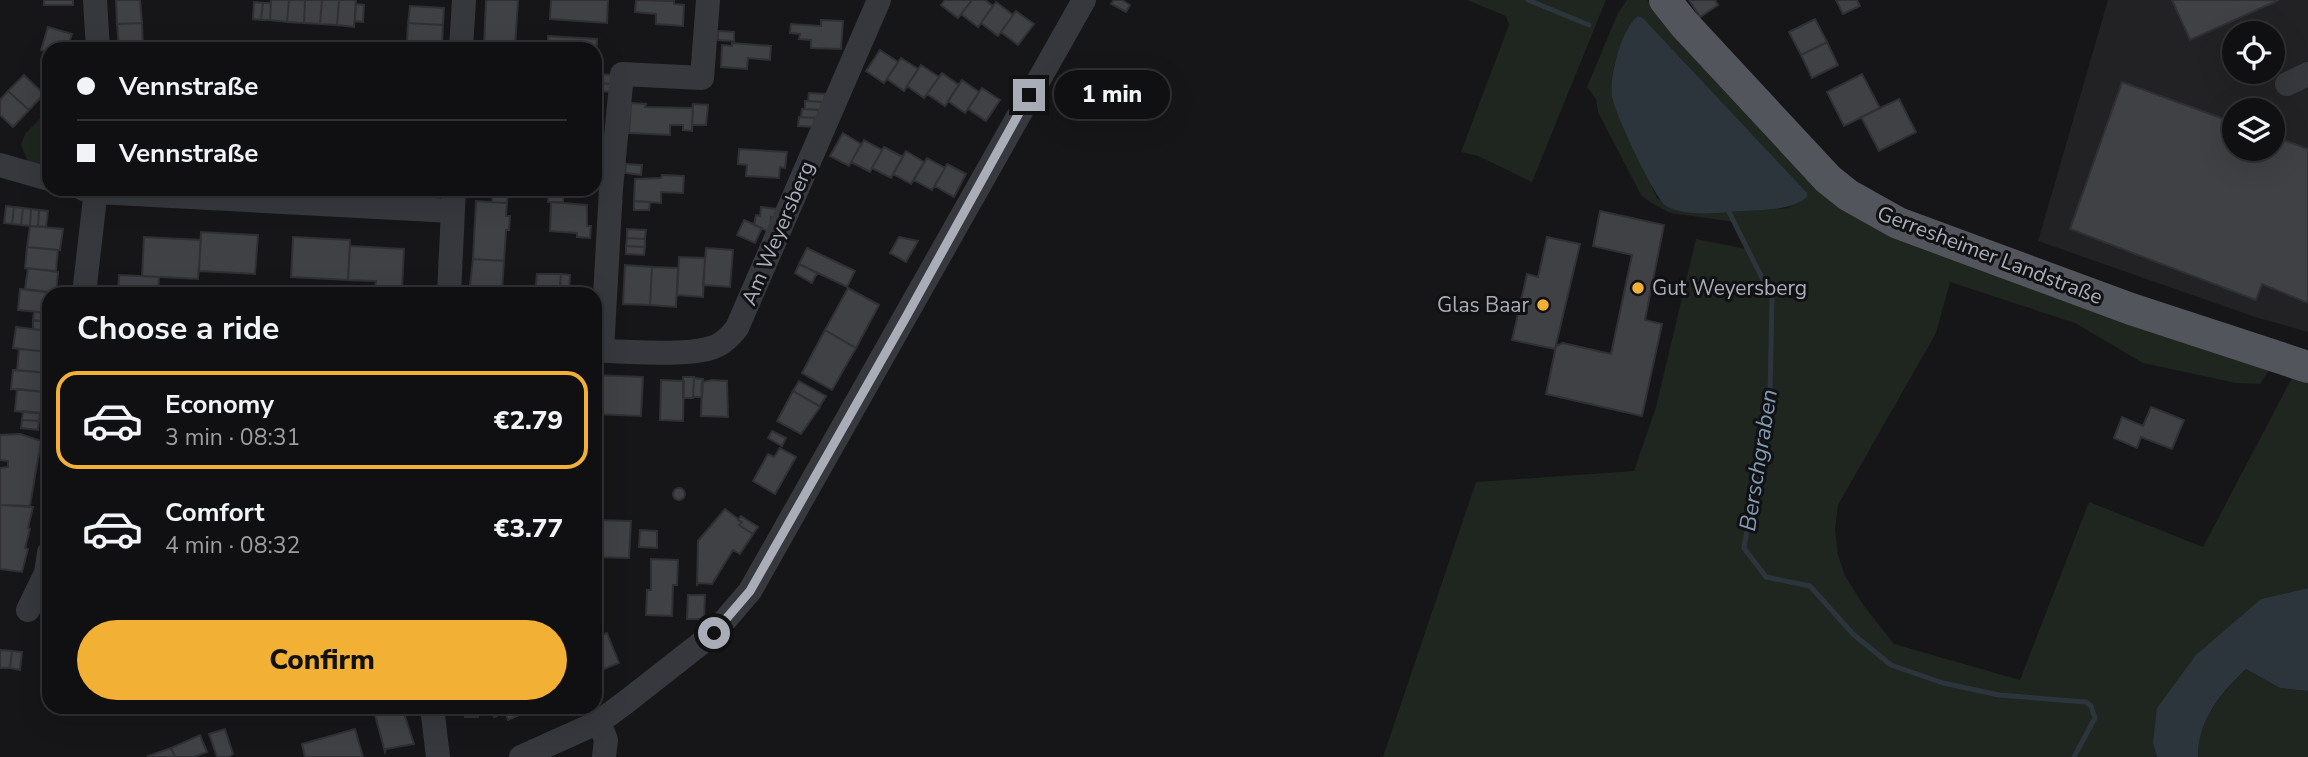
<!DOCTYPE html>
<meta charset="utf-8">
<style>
body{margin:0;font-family:"Nunito Sans",sans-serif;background:#19191b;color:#f1f3f6;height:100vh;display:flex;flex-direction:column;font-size:26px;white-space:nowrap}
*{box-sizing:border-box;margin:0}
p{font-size:23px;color:#9c9d9f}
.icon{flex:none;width:38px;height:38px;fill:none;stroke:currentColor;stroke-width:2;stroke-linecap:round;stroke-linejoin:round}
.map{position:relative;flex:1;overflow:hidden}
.details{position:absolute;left:42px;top:287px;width:560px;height:427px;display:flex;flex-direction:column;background:#101012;border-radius:21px;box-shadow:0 7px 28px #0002,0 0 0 2px #303032}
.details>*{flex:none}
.top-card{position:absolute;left:42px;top:42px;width:560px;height:154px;border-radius:21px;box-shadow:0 7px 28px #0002,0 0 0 2px #303032;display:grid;align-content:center;height:154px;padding:0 35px;background:#101012}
.tools{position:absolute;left:2222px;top:21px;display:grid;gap:14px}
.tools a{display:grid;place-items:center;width:63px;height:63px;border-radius:50%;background:#101012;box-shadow:0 7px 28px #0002,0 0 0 2px #303032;font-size:35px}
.end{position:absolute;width:32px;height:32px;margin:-16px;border:9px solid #a8adb8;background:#111;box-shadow:0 0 0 4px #111}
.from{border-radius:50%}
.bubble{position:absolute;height:49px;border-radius:24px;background:#101012;box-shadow:0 7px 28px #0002,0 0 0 2px #303032;font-size:23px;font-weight:800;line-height:49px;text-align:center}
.top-card b{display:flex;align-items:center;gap:24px;height:66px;font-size:26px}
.top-card b+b{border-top:2px solid #303032}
.top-card i{width:18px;height:18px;background:#f1f3f6}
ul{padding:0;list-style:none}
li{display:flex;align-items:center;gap:21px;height:98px;margin:0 14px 10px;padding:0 21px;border:4px solid transparent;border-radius:21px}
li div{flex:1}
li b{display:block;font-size:26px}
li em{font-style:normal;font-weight:800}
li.selected{border-color:#f2b134}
li>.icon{width:63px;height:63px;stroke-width:1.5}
h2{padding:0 35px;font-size:32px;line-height:84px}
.primary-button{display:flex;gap:14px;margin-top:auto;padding:14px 35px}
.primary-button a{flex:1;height:80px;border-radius:42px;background:#f2b134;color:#111;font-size:28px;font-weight:800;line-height:80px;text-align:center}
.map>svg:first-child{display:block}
.built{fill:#222225;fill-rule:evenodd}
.green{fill:#1e261f;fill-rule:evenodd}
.water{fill:#2c353c}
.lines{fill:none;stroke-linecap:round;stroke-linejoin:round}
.stream{stroke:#2c353c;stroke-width:5}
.building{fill:#404145;stroke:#303034;stroke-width:2}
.minor{stroke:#37383d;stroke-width:24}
.major{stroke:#53555c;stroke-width:32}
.route{stroke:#a8adb8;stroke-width:9}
.poi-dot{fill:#f2b134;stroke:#111113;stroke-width:2.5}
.labels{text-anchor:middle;stroke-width:6;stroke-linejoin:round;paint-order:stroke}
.street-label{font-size:21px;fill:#a8adb8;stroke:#111113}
.poi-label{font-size:21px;fill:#a8adb8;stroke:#111113;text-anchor:start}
.water-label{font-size:23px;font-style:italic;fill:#7f9bb3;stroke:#111113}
</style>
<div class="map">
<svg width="2308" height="757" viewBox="0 0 2308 757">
<rect width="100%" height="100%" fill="#161618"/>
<path class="built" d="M2108 0H2308V332L2255 317 2038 241ZM2235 33H2273V72H2235ZM2235 110H2273V149H2235Z"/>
<path class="green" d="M1467 0H1606L1532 182 1478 156 1461 152 1509 25 1506 16Z
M1627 0H1647L1803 170 2271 367 2260 384 2236 383 2143 363 2075 323 1950 282 1936 333 1838 505 1835 529 1838 555 1845 576 1864 606 1894 644 2020 680 2089 502 2203 547 2294 374 2308 378V588L2261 599 2153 743 2157 757H1383L1476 482 1634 471 1656 407 1696 239 1746 249 1771 299 1768 397 1744 547 1772 396 1774 298 1735 222 1670 213 1650 202 1641 195 1598 112 1596 99 1587 87 1618 13ZM1638 16 1643 18 1807 194V197L1788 208 1729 212 1676 210 1657 198 1612 98 1614 65Z
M49 109V169L29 164 21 145 25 134Z
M2246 669 2280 688 2308 691V757H2198C2198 720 2221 694 2246 669Z"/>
<path class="water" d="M1638 16 1643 18 1807 193V197C1790 211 1767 209 1745 211 1722 212 1687 218 1666 206 1655 199 1613 110 1612 96 1609 76 1622 28 1638 16Z
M2308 588V691L2280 688 2246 669C2220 694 2198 720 2198 757H2157L2153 743 2157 708 2196 655 2261 599Z"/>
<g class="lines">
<path class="stream" d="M1528 0 1589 25
M1727 208 1772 298 1770 396 1744 548 1766 577 1810 586 1853 634 1891 665 1943 683 1999 695 2086 702 2091 706 2095 718 2074 757"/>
</g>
<path class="building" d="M44 0H73V5H44Z
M116 0H140L142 23 117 24Z
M271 0H289L287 22 270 20Z
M289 0H305L304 23 287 22Z
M305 0H322L320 24 304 23Z
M322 0H339L337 25 320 24Z
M339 0H356L354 27 337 25Z
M486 0H518L515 47 484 46Z
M551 0H608L607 23 550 19Z
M636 0 674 1V4L684 5 683 26 656 24V14L635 12Z
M945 0H972L958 18 941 5Z
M972 0H985L993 6 978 27 961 14Z
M1114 0H1122L1130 5 1126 12 1111 4Z
M1689 0H1715L1718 5 1700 17Z
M1836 0H1857L1860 6 1843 14Z
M2172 0H2279L2190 40Z
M254 2 263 3 261 20 253 19Z
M996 2 1013 15 998 36 981 23Z
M263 3H271L270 20H261Z
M356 4 364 5 363 22 355 21Z
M410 6 444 8 443 25 408 23Z
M1016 11 1034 24 1018 45 1001 32Z
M1815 19 1827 42 1801 55 1789 32Z
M821 20 843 21 841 49 811 48V40L799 39 800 34 790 33 791 24 821 26Z
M142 23 143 47 119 48 117 24Z
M408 23 443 25 442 43 407 41Z
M48 27 72 34 67 49H49V52L41 50Z
M718 31 734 32V41L718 40Z
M548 36 597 39 595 73V49H548Z
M407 41 442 43V49H407Z
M1827 42 1838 65 1812 78 1801 55Z
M732 43 771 46 770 60 748 58 747 69 721 67 722 45 732 46Z
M880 50 898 62 884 83 866 71Z
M901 58 918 69 904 91 887 79Z
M921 65 939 77 924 98 907 86Z
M942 73 959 85 945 106 927 94Z
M595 74 612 75 611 84 595 83Z
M1862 74 1880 108 1844 126 1827 92Z
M24 75 44 94 29 110 8 91Z
M962 80 979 92 965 113 948 101Z
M2122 82 2235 123V149H2273V136L2308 149V303L2262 284 2256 300 2070 229Z
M595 83 611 84V92L595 91Z
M982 88 1000 100 986 121 968 109Z
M8 91 29 110 13 127 0 115V100Z
M809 93 825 94 824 102 808 101Z
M1899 99 1916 132 1879 151 1861 117Z
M805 101 822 102 821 110 805 109Z
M631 103 646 104 645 107 693 108 692 131 683 130V125H670V135L629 133Z
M693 104 708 105 706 125H692Z
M802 109 818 110V118L801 117Z
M799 117 815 118 814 127 798 126Z
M843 133 861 144 849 166 830 156Z
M864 140 882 150 870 172 851 162Z
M884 147 903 157 891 178 872 168Z
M739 149 787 152 785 168 780 167 779 178 746 176 747 165 738 164Z
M906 151 924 162 911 184 893 174Z
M927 158 945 168 932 190 914 180Z
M626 164 642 165 641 175 625 173Z
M947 164 966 174 954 197 935 186Z
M662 175 684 176 683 193 661 192V203L634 201 635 179 661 178Z
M493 189H508L507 203 492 202Z
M549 189H564L563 202H548Z
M476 201 507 203 506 216H510L509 230H506L504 261 473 259Z
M634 201 650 202 649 210H634Z
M551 202 587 205V226H591L590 238 577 237V233L550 231Z
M6 206 14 207 12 224 4 223Z
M14 207 23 208 21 225 12 224Z
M761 207 777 209V218L771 217 770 232 754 225 756 215 760 216Z
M23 208 31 209 30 226 21 225Z
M31 209 39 210 38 226H30Z
M39 210 48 211 46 227 38 226Z
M1600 211 1664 225 1645 320 1662 324 1642 416 1546 394 1556 346 1563 343 1611 354 1632 255 1593 246Z
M744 220 762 228 755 243 737 235Z
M30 226 63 229 60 250 27 247Z
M627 229 646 230 645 239 627 238Z
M201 232 258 235 255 274 199 271Z
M144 237 201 240 198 279 142 276Z
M293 237 350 240 348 280 291 277Z
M899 237 918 241 906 262 890 253Z
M1547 237 1580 244 1555 349 1512 340 1527 274 1538 277Z
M627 238 645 239V247L626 246Z
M350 246 404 249 402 289 375 288 376 281 348 280Z
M626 246 645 247 644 255 626 254Z
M27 247 58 250 56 271 25 268Z
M706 248 733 250 730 287 703 285Z
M807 248 855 271 847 287 799 264Z
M679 257 705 258 703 297 677 295Z
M473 259 504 261 502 291 505 294H469Z
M799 264 817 273 812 283 795 273Z
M625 265 652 267 650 305 623 304Z
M652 267 678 268 676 307 650 305Z
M28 268 58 272 56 293 25 289Z
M537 274H561L559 294H535Z
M561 274 570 275 569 290H560Z
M119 275 159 277 158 294H118Z
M375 288 414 290V294H375Z
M848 288 879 305 856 348 825 330Z
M20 289 54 293 49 294V313L18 310Z
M34 312 49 313V322L33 320Z
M33 320 49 322V331L33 329Z
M16 327 49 331 48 352 13 348Z
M825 330 856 348 832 390 802 373Z
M19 349 49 352 48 373 17 370Z
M13 370 48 373 46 392 11 389Z
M595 375 643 377 641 416 595 414Z
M683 377H694L693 398H683Z
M694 378 703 379 702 397H693Z
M661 380 684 381 683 421 660 420Z
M712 380 727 381 728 417 701 416 702 382Z
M799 381 826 396 820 406 793 391Z
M17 389 46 392 43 414 15 411Z
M793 391 820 407 801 434 777 421Z
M2151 407 2184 420 2172 449 2141 437 2137 448 2114 438 2122 417 2143 426Z
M23 411 40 413 39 421 22 420Z
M22 420 39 421 38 430 21 428Z
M772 431 786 438 782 446 768 438Z
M20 434 41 441 30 506 0 505V468L8 467V461L0 460V435Z
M780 448 796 457 775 494 753 481 768 454 774 457Z
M673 494a6 6 0 1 1 12 0a6 6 0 1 1-12 0Z
M0 505 33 507 28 528 30 529 25 548 28 549 22 572 0 569Z
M725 509 742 522 739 525 753 534 740 554 733 550 712 584 698 583 697 586 698 541Z
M741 516 758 527 753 534 739 525 742 522 738 520Z
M595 520 631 521 629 558 595 557Z
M640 530 657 531V548L639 547Z
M651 559 678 560 677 585H673L672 616 646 615 647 590H651Z
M688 595H705L704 619H687Z
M607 633 619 663 604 669 595 648V638Z
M595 648 604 669 595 673Z
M0 650 12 651 10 668H0Z
M12 651 22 652 20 670 10 668Z
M402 707 414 744 386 749 385 752 375 715Z
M462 707H491L490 712H479L478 717H465Z
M491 707H521L524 713 508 720 505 712 494 717Z
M225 729 233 754 229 757H217L209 734Z
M355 729 363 757H305L302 744Z
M200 735 207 752 194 757H175L171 748Z
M171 748 175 757H148V756Z"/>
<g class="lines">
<path class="minor" d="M95 0 98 49
M461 49 464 0
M2287 84 2308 74
M0 165 49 179
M84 189 96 192 452 211
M84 294 96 189
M449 294 454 189
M595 350C623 352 686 356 711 348 722 345 730 337 737 328L879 0
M602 351 611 189 622 74 702 78 708 0
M28 610 46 573 49 553
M432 707 438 757
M599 722 606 740 604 757
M521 757 599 722 626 702 714 633 750 591 1084 0"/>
<path class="major" d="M1665 0 1684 24 1828 179 1848 195 1898 223 2131 309 2308 367"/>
</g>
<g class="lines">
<path class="route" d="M714 633 750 591 906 317 1029 95"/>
</g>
<g class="poi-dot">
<circle cx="1638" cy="288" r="7"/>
<circle cx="1543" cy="305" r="7"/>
</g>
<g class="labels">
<g class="street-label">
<text transform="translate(778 233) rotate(-67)" y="7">Am Weyersberg</text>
<text transform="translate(1990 255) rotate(21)" y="7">Gerresheimer Landstraße</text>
</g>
<g class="poi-label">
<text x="1652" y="295">Gut Weyersberg</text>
<text x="1529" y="312" text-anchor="end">Glas Baar</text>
</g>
<g class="water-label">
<text transform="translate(1758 460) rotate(-81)" y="8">Berschgraben</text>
</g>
</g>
</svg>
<div class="tools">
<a><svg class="icon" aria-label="locate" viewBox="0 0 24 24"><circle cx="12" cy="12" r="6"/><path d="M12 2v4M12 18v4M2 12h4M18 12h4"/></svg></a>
<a><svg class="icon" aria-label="layers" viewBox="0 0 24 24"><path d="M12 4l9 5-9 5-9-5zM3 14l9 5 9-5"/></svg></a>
</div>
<i class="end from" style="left:714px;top:633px"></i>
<i class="end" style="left:1029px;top:95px"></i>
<div class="bubble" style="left:1054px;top:70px;width:116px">1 min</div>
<div class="top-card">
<b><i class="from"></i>Vennstraße</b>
<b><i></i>Vennstraße</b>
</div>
<section class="details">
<h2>Choose a ride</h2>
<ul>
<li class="selected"><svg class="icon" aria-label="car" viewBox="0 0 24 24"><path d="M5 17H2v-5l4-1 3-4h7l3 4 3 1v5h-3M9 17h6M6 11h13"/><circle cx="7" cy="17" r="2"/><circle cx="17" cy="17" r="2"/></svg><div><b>Economy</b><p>3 min · 08:31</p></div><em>€2.79</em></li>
<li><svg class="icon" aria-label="car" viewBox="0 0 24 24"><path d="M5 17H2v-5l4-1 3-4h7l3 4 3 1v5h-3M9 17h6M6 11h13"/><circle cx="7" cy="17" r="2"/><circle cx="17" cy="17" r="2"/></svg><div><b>Comfort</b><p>4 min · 08:32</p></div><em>€3.77</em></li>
</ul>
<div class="primary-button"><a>Confirm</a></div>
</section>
</div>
